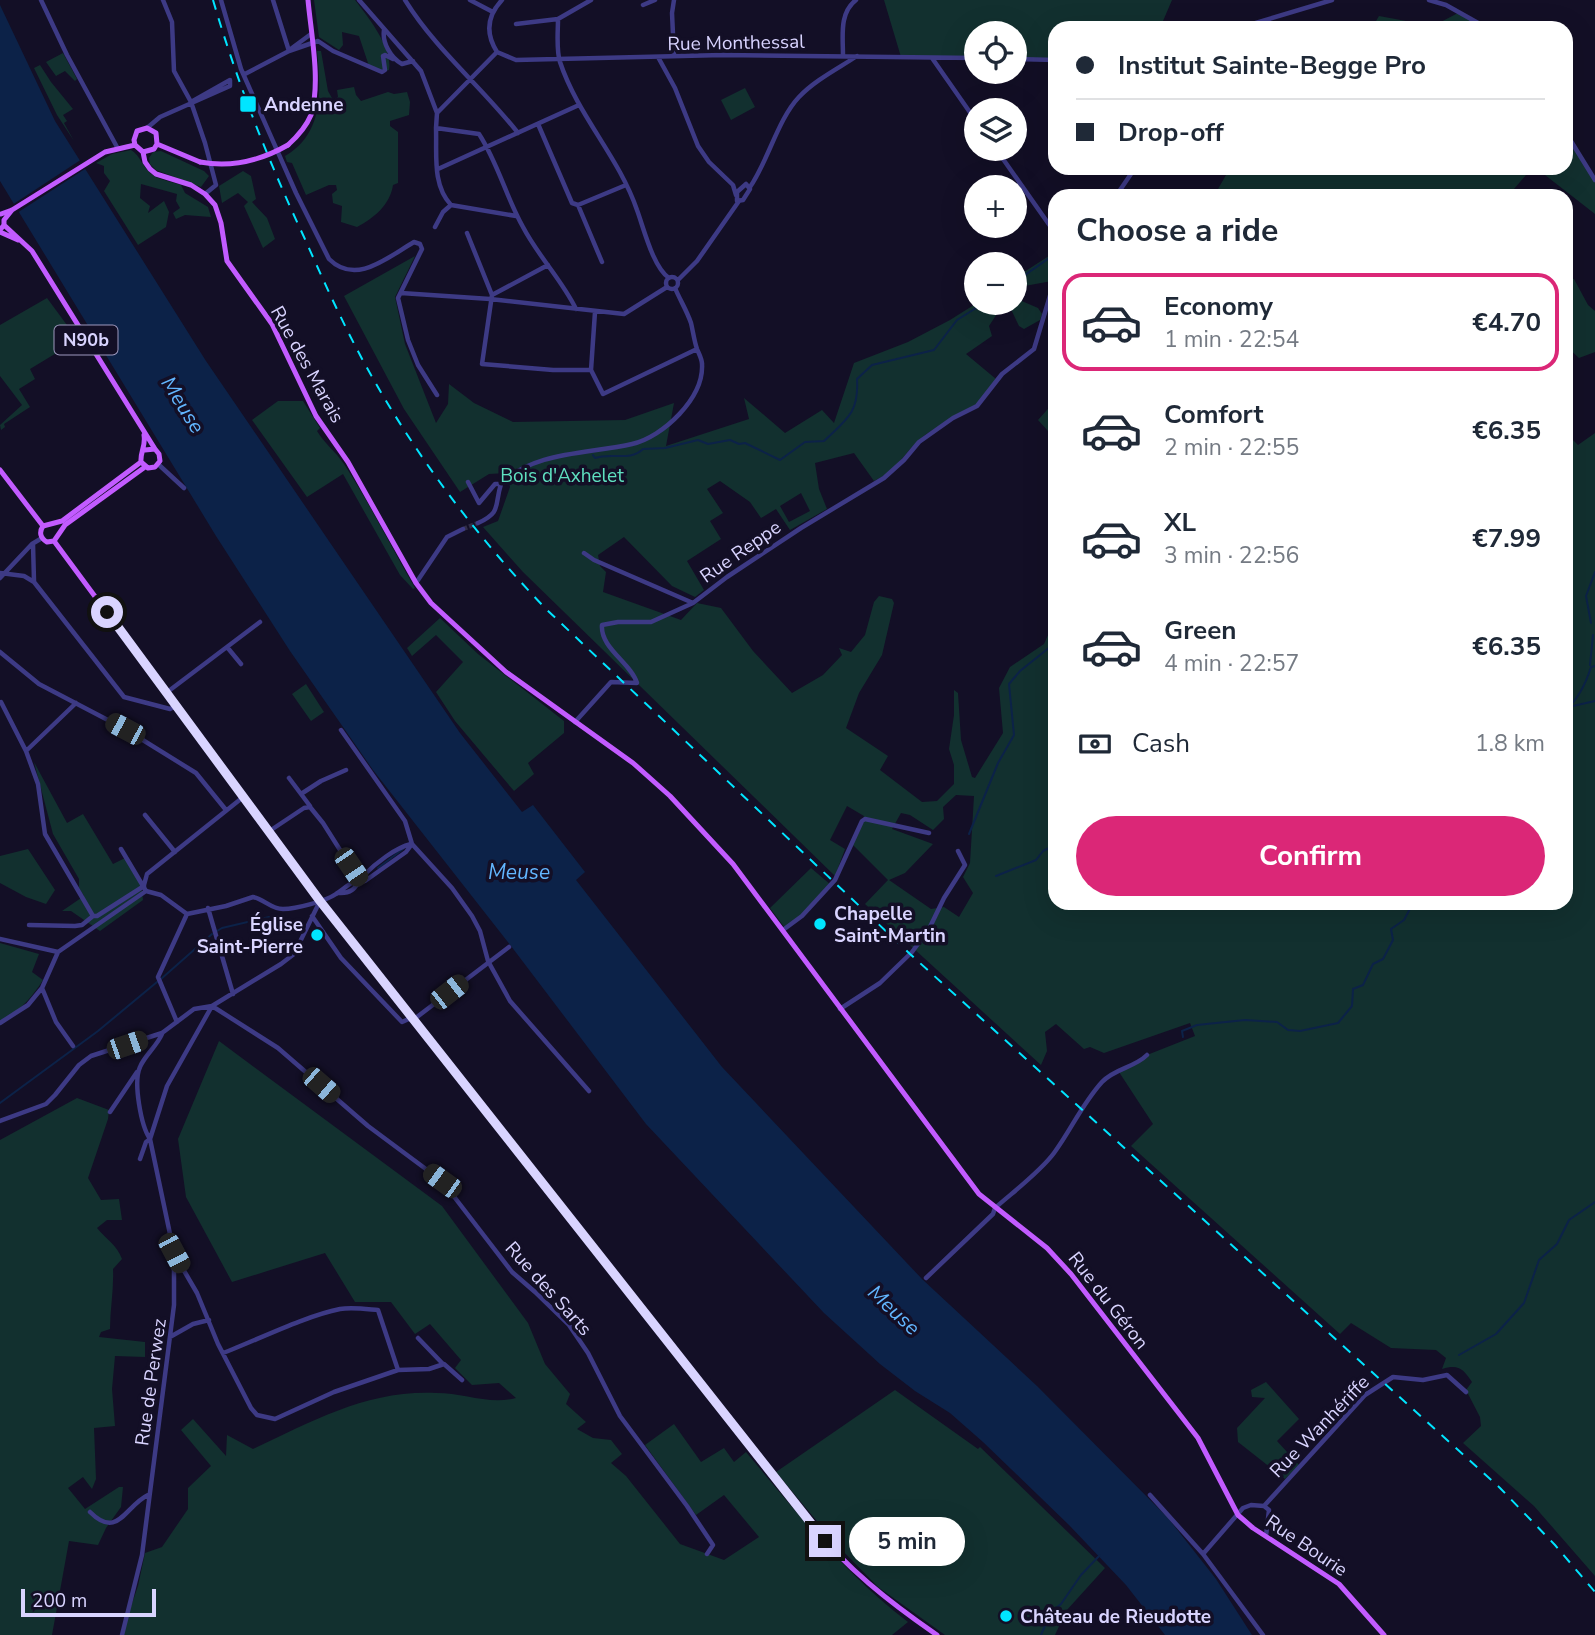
<!DOCTYPE html>
<meta charset="utf-8">
<style>
body{margin:0;font-family:"Nunito Sans",sans-serif;background:#f6f6f7;color:#1f2937;height:100vh;display:flex;flex-direction:column;font-size:26px;white-space:nowrap}
*{box-sizing:border-box;margin:0}
p{font-size:23px;color:#747a83}
.icon{flex:none;width:38px;height:38px;fill:none;stroke:currentColor;stroke-width:2;stroke-linecap:round;stroke-linejoin:round}
.map{position:relative;flex:1;overflow:hidden}
.side{position:absolute;left:1048px;top:189px;width:525px;height:721px;display:flex;flex-direction:column;background:#fff;border-radius:21px;box-shadow:0 7px 28px #0002}
.side>*{flex:none}
.guide{position:absolute;left:1048px;top:21px;width:525px;height:154px;border-radius:21px;box-shadow:0 7px 28px #0002;display:grid;align-content:center;height:154px;padding:0 28px;background:#fff}
.tools{position:absolute;left:964px;top:21px;display:grid;gap:14px}
.tools a{display:grid;place-items:center;width:63px;height:63px;border-radius:50%;background:#fff;box-shadow:0 7px 28px #0002;font-size:35px}
.scale{position:absolute;left:21px;bottom:18px;width:135px;box-sizing:border-box;padding-left:7px;border:4px solid #d9d4ff;border-top:0;font-size:19px;line-height:24px;white-space:nowrap;color:#d9d4ff;-webkit-text-stroke:5px #130f26;paint-order:stroke}
.end{position:absolute;width:32px;height:32px;margin:-16px;border:9px solid #d9d4ff;background:#111;box-shadow:0 0 0 4px #111}
.from{border-radius:50%}
.bubble{position:absolute;height:49px;border-radius:24px;background:#fff;box-shadow:0 7px 28px #0002;font-size:23px;font-weight:700;line-height:49px;text-align:center}
.car{position:absolute;width:21px;height:42px;margin:-21px -10px;border-radius:9px;box-shadow:0 0 5px 2px #0007;background:linear-gradient(#222 24%,#8ab4d8 0 40%,#222 0 76%,#8ab4d8 0 86%,#222 0)}
.guide b{display:flex;align-items:center;gap:24px;height:66px;font-size:26px}
.guide b+b{border-top:2px solid #e0e1e3}
.guide i{width:18px;height:18px;background:#1f2937}
ul{padding:0;list-style:none}
li{display:flex;align-items:center;gap:21px;height:98px;margin:0 14px 10px;padding:0 14px;border:4px solid transparent;border-radius:21px}
li div{flex:1}
li b{display:block;font-size:26px}
li em{font-style:normal;font-weight:700}
li.on{border-color:#db2777}
li>.icon{width:63px;height:63px;stroke-width:1.5}
h2{padding:0 28px;font-size:32px;line-height:84px}
.pay{display:flex;align-items:center;gap:18px;height:77px;padding:0 28px;font-size:26px}
.pay p{margin-inline-start:auto}
.cta{display:flex;gap:14px;margin-top:auto;padding:14px 28px}
.cta a{flex:1;height:80px;border-radius:42px;background:#db2777;color:#fff;font-size:28px;font-weight:700;line-height:80px;text-align:center}
.map>svg:first-child{display:block}
.green{fill:#12302f;fill-rule:evenodd}
.water{fill:#0c2248}
.pier{fill:#130f26}
.lines{fill:none;stroke-linecap:round;stroke-linejoin:round}
.stream{stroke:#0c2248;stroke-width:2}
.minor-tunnel{stroke:#312d47;stroke-width:4.5;stroke-dasharray:4.5 2;stroke-linecap:butt}
.minor{stroke:#3d3a85;stroke-width:4.5}
.major{stroke:#c25bff;stroke-width:5}
.rail{stroke:#00e5ff;stroke-width:2;stroke-dasharray:10 9;stroke-linecap:butt}
.major-bridge{stroke:#c25bff;stroke-width:5}
.route{stroke:#d9d4ff;stroke-width:9}
.poi-dot{fill:#00e5ff;stroke:#130f26;stroke-width:2.5}
.labels{text-anchor:middle;stroke-width:7;stroke-linejoin:round;paint-order:stroke}
.shield{fill:#130f26;stroke:#9e99be;stroke-width:2}
.shield-label{font-size:18px;font-weight:bold;fill:#d9d4ff}
.street-label{font-size:19px;fill:#d9d4ff;stroke:#130f26}
.poi-label{font-size:19px;font-weight:bold;fill:#d9d4ff;stroke:#130f26;text-anchor:start}
.park-label{font-size:19px;fill:#5fe0c0;stroke:#130f26}
.water-label{font-size:21px;font-style:italic;fill:#62b6ff;stroke:#130f26}
</style>
<div class="map">
<svg width="1595" height="1635" viewBox="0 0 1595 1635">
<rect width="100%" height="100%" fill="#130f26"/>
<path class="green" d="M314 0H355C368 17 393 48 389 70L382 72 369 66 359 36 342 32 343 45 339 50 319 37Z
M884 0H1172L1160 28H1055V60L1015 59V33H976V58L901 57Z
M1460 12 1487 28H1372L1379 16 1433 26Z
M317 51H321L328 91 333 100 338 97 337 90 354 87 356 95 361 101 388 92 394 94 407 92 410 102 409 115 390 121V126L398 132V183L393 185C390 205 374 218 357 227L341 222 342 206 333 203 332 194 337 190 336 185H329L306 195 292 163 287 162 285 156C324 133 321 91 317 51Z
M63 53 77 79 75 81 65 71 56 76 46 62Z
M40 65 51 82 73 109 63 115 67 121 64 123 74 141 57 115 34 68Z
M745 88 755 107 731 120 721 100Z
M1566 135 1595 181V214L1536 168H1566Z
M131 150C141 156 143 169 154 176 161 180 173 182 181 185L185 193 208 207 211 217 185 215 176 219 173 213 180 208 176 201 177 194 141 184 140 198 150 206 148 213 164 201 169 212 166 227 138 245 104 191 110 181 104 173V166L96 163 112 154Z
M161 151 204 171 209 176 201 187 156 170 150 164 149 158 153 152Z
M1230 168H1532L1508 196H1206L1218 189Z
M243 171 251 176 256 199 252 202 267 218 275 239 263 248 244 206 248 202 238 193 222 203 219 186Z
M1055 252V272L1052 281 1019 287 1015 293V278Z
M415 256 395 297 405 344 436 423 448 404 449 384 474 403 513 422 625 420 674 403 666 446 749 419 744 398 785 433 822 410 834 423 854 363 908 342 950 320 977 303H1004L989 326 992 336 966 354 996 379C990 387 984 398 976 405 959 419 935 425 919 440 903 455 896 471 874 481L854 453 815 463 819 489 827 509 790 530 776 509 761 518 750 502 720 481 707 489 723 513 710 521 721 539 687 561 704 590 695 597 672 586 624 537 598 555 600 566 606 572 603 592 681 620 697 603 721 608 753 651 792 693 823 675 842 655 839 648 851 652 865 635 874 602 879 596 892 599 894 603 882 655 859 693 846 728 888 756 880 770 922 802 937 801 954 784V765L949 749 954 715V690L958 693 961 740 972 777 975 778 1003 733 999 688 1010 667 1044 644 1053 624 1054 600 1049 581 1055 573V903H1566V433L1578 445 1595 433V1576L1534 1506 1463 1443 1481 1426 1480 1417 1466 1390 1472 1382C1463 1369 1459 1364 1442 1369L1446 1358 1436 1350 1391 1348 1351 1323 1340 1334 1131 1146 1153 1124 1119 1072 1147 1055 1195 1036 1190 1023 1104 1053 1090 1047 1084 1049 1056 1024 1045 1032 1047 1051 1041 1065 865 904 888 880 852 844 864 816 847 806 830 840 845 849 835 876 523 572 483 527 498 521 510 487 506 473 489 474 460 492 404 409 344 296ZM801 493 810 511 789 522 780 506ZM956 795 974 796 970 863 963 877 973 893 959 917 944 907 931 909 889 880 905 873 933 844 892 829 901 813 910 815 933 830 944 819 943 807Z
M1566 278 1574 279 1588 305 1595 311V352L1579 358 1566 346Z
M47 298 78 340 30 369 35 379 19 389 30 407 4 424 5 427 1 430 0 425 22 405 0 376V325Z
M1015 298 1038 308 1042 314 1040 320 1024 329 1019 326 1008 303H1015Z
M1055 383V428L1048 431 1038 420 1055 401 1049 390Z
M278 401H303L320 428 317 431C325 444 336 452 344 464 370 504 391 547 415 588L413 589 400 575 343 474 307 497 252 420Z
M440 618 478 654 564 721V733L528 763 534 774 514 791 455 721 436 692 463 662 436 635 412 656 407 648Z
M306 684 324 712 311 721 292 694Z
M34 762 67 823 83 814 113 864 125 858 141 885 143 900 100 931 71 911H62L84 896 79 888V879L53 834Z
M28 849 55 890 46 904 26 897 0 883V856Z
M811 868 831 885 802 916 785 928 770 908Z
M0 943 39 954 32 972 43 980C31 999 19 1011 0 1023Z
M219 1041 442 1206 528 1323 545 1364 570 1394 566 1404 586 1422 577 1429 593 1438 611 1440 622 1454 611 1463 626 1476 680 1544 724 1560 759 1537 724 1495 696 1515 645 1445 674 1424 701 1462 724 1448 734 1462 746 1452C797 1513 845 1574 908 1622L892 1635H121L138 1586 145 1553 162 1547 188 1509V1488L211 1466 181 1430 193 1419 226 1456 227 1435 253 1449C313 1421 367 1390 436 1393 464 1393 489 1405 516 1398L499 1383 472 1385 455 1368 461 1360 430 1324 415 1334 391 1302H355L325 1253 232 1282 186 1197 178 1139Z
M77 1098 109 1110 108 1119 88 1178 101 1200 119 1199 122 1220H107L97 1228C107 1240 117 1245 122 1259L113 1269C114 1289 110 1309 110 1329L101 1332 99 1337 145 1342V1357L115 1356 112 1389 115 1426 94 1428 96 1479 92 1489 83 1477 68 1488 85 1509 119 1487H123L121 1507 106 1528 98 1545 69 1541 52 1635H0V1140Z
M1266 1382 1299 1419 1277 1441 1299 1465 1285 1479 1238 1442 1237 1428 1265 1398 1252 1397 1251 1390Z
M895 1390 978 1449 980 1447 1105 1568 1066 1611 1055 1635H945L878 1587 836 1544 776 1472Z"/>
<path class="water" d="M0 5 55 121 206 361 460 733 522 812 533 805 585 872 576 880 722 1067 922 1279 1037 1386 1168 1518 1216 1579 1252 1635H1165L1126 1585 1069 1525 983 1442 950 1413 915 1391 880 1364 824 1313 646 1124 511 946 373 770 290 651 216 536 0 181Z"/>
<path class="pier" d="M82 159 88 167 17 213 12 205Z"/>
<g class="lines">
<path class="stream" d="M1015 282 1055 254
M593 455 595 458C611 452 630 462 643 449L665 448 698 440 708 444 730 440 739 444 745 443 780 460 805 442 824 441C847 419 859 413 857 379L872 365 934 350 957 320 984 303
M1591 623 1586 596 1595 572
M1590 665 1593 635
M1573 706 1595 701
M1566 710C1579 698 1586 683 1591 667L1595 666
M969 834 998 763 1014 735 1009 684 1020 671 1055 643
M378 868 403 849
M996 876 1036 860 1043 851 1055 845
M217 931 222 928 269 917
M161 979 212 934
M1183 1037 1182 1031 1197 1025 1245 1020 1277 1022 1288 1030 1300 1031 1338 1023 1352 1006 1353 989 1363 985 1373 964 1383 959 1393 940 1391 929 1404 920 1413 903
M0 1103 98 1031 157 982
M1459 1355 1496 1334 1524 1303 1539 1260 1557 1244 1569 1220 1595 1202
M1041 1635 1051 1612 1061 1604 1081 1575 1100 1555"/>
<path class="minor-tunnel" d="M463 529 478 523"/>
<path class="minor" d="M41 0 67 55 117 147
M163 0 172 22 174 71 191 102 205 143 216 185 205 194
M221 0 241 69 296 193 329 259C356 286 388 257 414 242L420 244 422 249 398 298 408 340 418 365 437 395
M273 0 289 51
M359 0 421 71 437 113
M405 0C436 50 482 87 518 133
M470 0 491 11
M1429 0 1446 5 1487 28
M643 5 655 0
M558 19C558 32 556 50 560 62 578 116 619 157 637 210 644 229 653 267 669 278
M516 24 558 19 591 0
M1239 28 1332 0
M384 30C382 43 391 58 402 64L413 61
M292 48 311 34
M497 52 516 60 723 55 976 58
M497 52 437 113 436 128 479 134C498 163 506 197 523 227 538 256 562 280 576 309
M497 52C485 33 487 16 502 0
M674 56 672 13 674 0
M843 56C843 36 839 13 856 0
M658 57 675 88 698 146 709 162 733 185 736 195
M932 58 976 121
M1015 59 1055 60
M245 74 289 51 318 41 333 51 382 72 385 70 383 56 385 55 393 59
M538 124 572 203 578 205
M147 128 160 117 230 86V80L191 102
M436 128C437 154 432 185 451 205L516 216
M1566 133 1595 180
M996 149 1055 233
M438 169 579 105
M746 184 750 189 743 200 737 201V192Z
M750 187C768 161 778 119 799 97 815 80 839 68 857 56
M1116 196 1135 168
M435 227 443 212 451 205
M467 233 492 295
M602 262 578 205 626 185
M548 265 492 295 482 364 553 370H591L595 312
M666 283a6 6 0 1 1 12 0a6 6 0 1 1-12 0Z
M678 280 697 261 739 201
M401 293 490 299 624 314 667 287
M591 370 603 394 697 349
M158 464 184 488
M468 482 479 503 495 484H501C534 451 589 454 632 444 663 437 704 398 702 364 702 359 699 354 697 349 694 340 693 331 691 323 687 311 680 300 675 288
M478 523C502 512 494 506 501 484
M33 544 34 581
M584 553 594 560 693 603 727 577 801 528 884 478 904 460 919 442 953 418 977 406 1002 374 1034 349 1055 279
M0 573 24 576 34 582 124 697 170 709 176 706
M0 578 32 544 42 538
M416 583 447 537 463 529
M227 647 241 664
M0 652 39 684 125 729 196 773 226 810
M166 693 260 622
M1 702 26 751
M76 703 26 751 38 784 45 834 93 916H97L144 886
M575 722 611 682 637 683C631 663 600 648 602 625L618 622H651L693 603
M341 730 405 821 412 844 452 888 472 916 480 931 488 961 510 1001 589 1091
M289 778 310 806
M301 794 321 781 346 770
M145 815 175 852
M268 832 304 808 310 807 323 823 359 880
M121 849 146 891 161 895 187 914 226 906 253 897C264 899 271 909 283 909 296 909 326 901 336 894 347 887 351 880 365 881L406 852 412 844
M144 885 147 874 242 798
M339 893C355 894 356 884 364 875 376 863 395 848 411 844
M208 908 233 994
M312 916 341 958 402 1022 411 1018
M29 925 75 926 82 925 93 916
M783 930 802 916 835 880 862 821 865 819 929 833
M0 939 58 952
M42 988 56 1022 73 1046
M212 1006 278 1048 368 1126 442 1181 512 1272 535 1292 569 1325 588 1353 620 1416 687 1506 713 1545 707 1554
M840 1009 880 983 912 952 929 929 944 898 965 865 958 851
M413 1020 509 947
M177 1022 158 977 187 914
M0 1023 28 1005 42 988 58 952 146 891
M110 1112 137 1072
M0 1121 46 1104 55 1095 79 1065 91 1056 162 1033 194 1009 212 1006 281 964 294 954 320 901
M140 1159 146 1142 150 1139C141 1126 133 1082 140 1067 145 1055 157 1046 162 1034
M176 1257 197 1293 218 1344 251 1408 257 1415 275 1419 334 1392 398 1370 429 1369 444 1364 462 1380
M926 1278 993 1214 995 1208C1013 1192 1040 1172 1054 1153 1071 1130 1082 1104 1102 1082 1115 1068 1134 1068 1147 1055
M170 1337 193 1324 209 1320
M418 1338 443 1364
M223 1353C257 1340 305 1316 340 1309 352 1307 366 1309 378 1310L398 1370
M1150 1495 1203 1554 1263 1635
M1264 1506 1269 1510 1266 1536
M90 1512C118 1540 125 1506 148 1495
M1203 1554 1243 1508 1251 1505 1264 1506 1365 1395 1393 1377 1423 1380 1447 1375 1466 1392
M122 1635 142 1555 174 1305V1253L150 1139 167 1086 212 1006"/>
<path class="major" d="M157 144 200 162
M135 145 134 140 137 131 147 128 156 133 157 144
M288 145C298 136 306 127 311 115 321 82 311 34 308 0
M143 152 145 162 150 169 156 174 191 185 205 194 215 205 221 223 227 261 272 324 316 416 348 462 416 583 431 603 506 672 633 763 670 796 733 864 979 1194 1047 1248 1071 1274 1198 1438 1238 1515 1253 1528 1339 1584 1384 1635
M143 152 154 149 157 144
M1 214 12 210 105 152 135 145 143 152
M4 225 32 251 155 449
M0 230 4 225V220L12 210
M0 232 18 240
M144 435C146 446 140 452 141 462L148 468 155 467 160 461 159 454 155 449 145 450
M0 470 43 526
M43 526 62 521 141 462
M43 526C39 532 40 538 47 542L54 541
M54 541 320 901 809 1522C846 1568 889 1602 937 1635
M54 541 65 525 145 467"/>
<path class="rail" d="M213 0C237 82 268 160 304 237 325 284 346 331 371 375 419 460 478 538 545 608L910 954 1500 1488 1555 1545 1595 1592"/>
<path class="major-bridge" d="M200 162C232 168 260 161 288 145"/>
</g>
<g class="lines">
<path class="route" d="M107 612 320 901 825 1541"/>
</g>
<g class="poi-dot">
<rect x="239" y="95" width="18" height="18" rx="3.5"/>
<circle cx="820" cy="924" r="7"/>
<circle cx="317" cy="935" r="7"/>
<circle cx="1006" cy="1616" r="7"/>
</g>
<g class="labels">
<rect class="shield" x="54.5" y="325.5" width="63" height="29" rx="5"/>
<g class="shield-label">
<text x="86" y="346">N90b</text>
</g>
<g class="street-label">
<text transform="translate(736 42) rotate(-1)" y="7">Rue Monthessal</text>
<text transform="translate(308 364) rotate(61)" y="7">Rue des Marais</text>
<text transform="translate(740 551) rotate(-35)" y="7">Rue Reppe</text>
<text transform="translate(549 1288) rotate(48)" y="7">Rue des Sarts</text>
<text transform="translate(1109 1300) rotate(52)" y="7">Rue du Géron</text>
<text transform="translate(150 1382) rotate(-82)" y="7">Rue de Perwez</text>
<text transform="translate(1319 1426) rotate(-46)" y="7">Rue Wanhériffe</text>
<text transform="translate(1307 1545) rotate(34)" y="7">Rue Bourie</text>
</g>
<g class="poi-label">
<text x="264" y="111">Andenne</text>
<text x="834" y="920">Chapelle<tspan x="834" dy="22">Saint-Martin</tspan></text>
<text x="303" y="931" text-anchor="end">Église<tspan x="303" dy="22">Saint-Pierre</tspan></text>
<text x="1020" y="1623">Château de Rieudotte</text>
</g>
<g class="park-label">
<text x="562" y="482">Bois d'Axhelet</text>
</g>
<g class="water-label">
<text transform="translate(183 405) rotate(58)" y="7">Meuse</text>
<text x="519" y="879">Meuse</text>
<text transform="translate(894 1310) rotate(43)" y="7">Meuse</text>
</g>
</g>
</svg>
<div class="tools">
<a><svg class="icon" aria-label="locate" viewBox="0 0 24 24"><circle cx="12" cy="12" r="6"/><path d="M12 2v4M12 18v4M2 12h4M18 12h4"/></svg></a>
<a><svg class="icon" aria-label="layers" viewBox="0 0 24 24"><path d="M12 4l9 5-9 5-9-5zM3 14l9 5 9-5"/></svg></a>
<a>+</a>
<a>−</a>
</div>
<div class="scale">200 m</div>
<i class="end from" style="left:107px;top:612px"></i>
<i class="end" style="left:825px;top:1541px"></i>
<div class="bubble" style="left:849px;top:1517px;width:116px">5 min</div>
<i class="car" style="left:125px;top:729px;rotate:298deg"></i>
<i class="car" style="left:351px;top:867px;rotate:146deg"></i>
<i class="car" style="left:449px;top:992px;rotate:52deg"></i>
<i class="car" style="left:127px;top:1045px;rotate:71deg"></i>
<i class="car" style="left:321px;top:1085px;rotate:131deg"></i>
<i class="car" style="left:442px;top:1181px;rotate:306deg"></i>
<i class="car" style="left:174px;top:1253px;rotate:152deg"></i>
<div class="guide">
<b><i class="from"></i>Institut Sainte-Begge Pro</b>
<b><i></i>Drop-off</b>
</div>
<section class="side">
<h2>Choose a ride</h2>
<ul>
<li class="on"><svg class="icon" aria-label="car" viewBox="0 0 24 24"><path d="M5 17H2v-5l4-1 3-4h7l3 4 3 1v5h-3M9 17h6M6 11h13"/><circle cx="7" cy="17" r="2"/><circle cx="17" cy="17" r="2"/></svg><div><b>Economy</b><p>1 min · 22:54</p></div><em>€4.70</em></li>
<li><svg class="icon" aria-label="car" viewBox="0 0 24 24"><path d="M5 17H2v-5l4-1 3-4h7l3 4 3 1v5h-3M9 17h6M6 11h13"/><circle cx="7" cy="17" r="2"/><circle cx="17" cy="17" r="2"/></svg><div><b>Comfort</b><p>2 min · 22:55</p></div><em>€6.35</em></li>
<li><svg class="icon" aria-label="car" viewBox="0 0 24 24"><path d="M5 17H2v-5l4-1 3-4h7l3 4 3 1v5h-3M9 17h6M6 11h13"/><circle cx="7" cy="17" r="2"/><circle cx="17" cy="17" r="2"/></svg><div><b>XL</b><p>3 min · 22:56</p></div><em>€7.99</em></li>
<li><svg class="icon" aria-label="car" viewBox="0 0 24 24"><path d="M5 17H2v-5l4-1 3-4h7l3 4 3 1v5h-3M9 17h6M6 11h13"/><circle cx="7" cy="17" r="2"/><circle cx="17" cy="17" r="2"/></svg><div><b>Green</b><p>4 min · 22:57</p></div><em>€6.35</em></li>
</ul>
<div class="pay"><svg class="icon" aria-label="cash" viewBox="0 0 24 24"><path d="M3 7h18v10H3z"/><circle cx="12" cy="12" r="2"/></svg>Cash<p>1.8 km</p></div>
<div class="cta"><a>Confirm</a></div>
</section>
</div>
